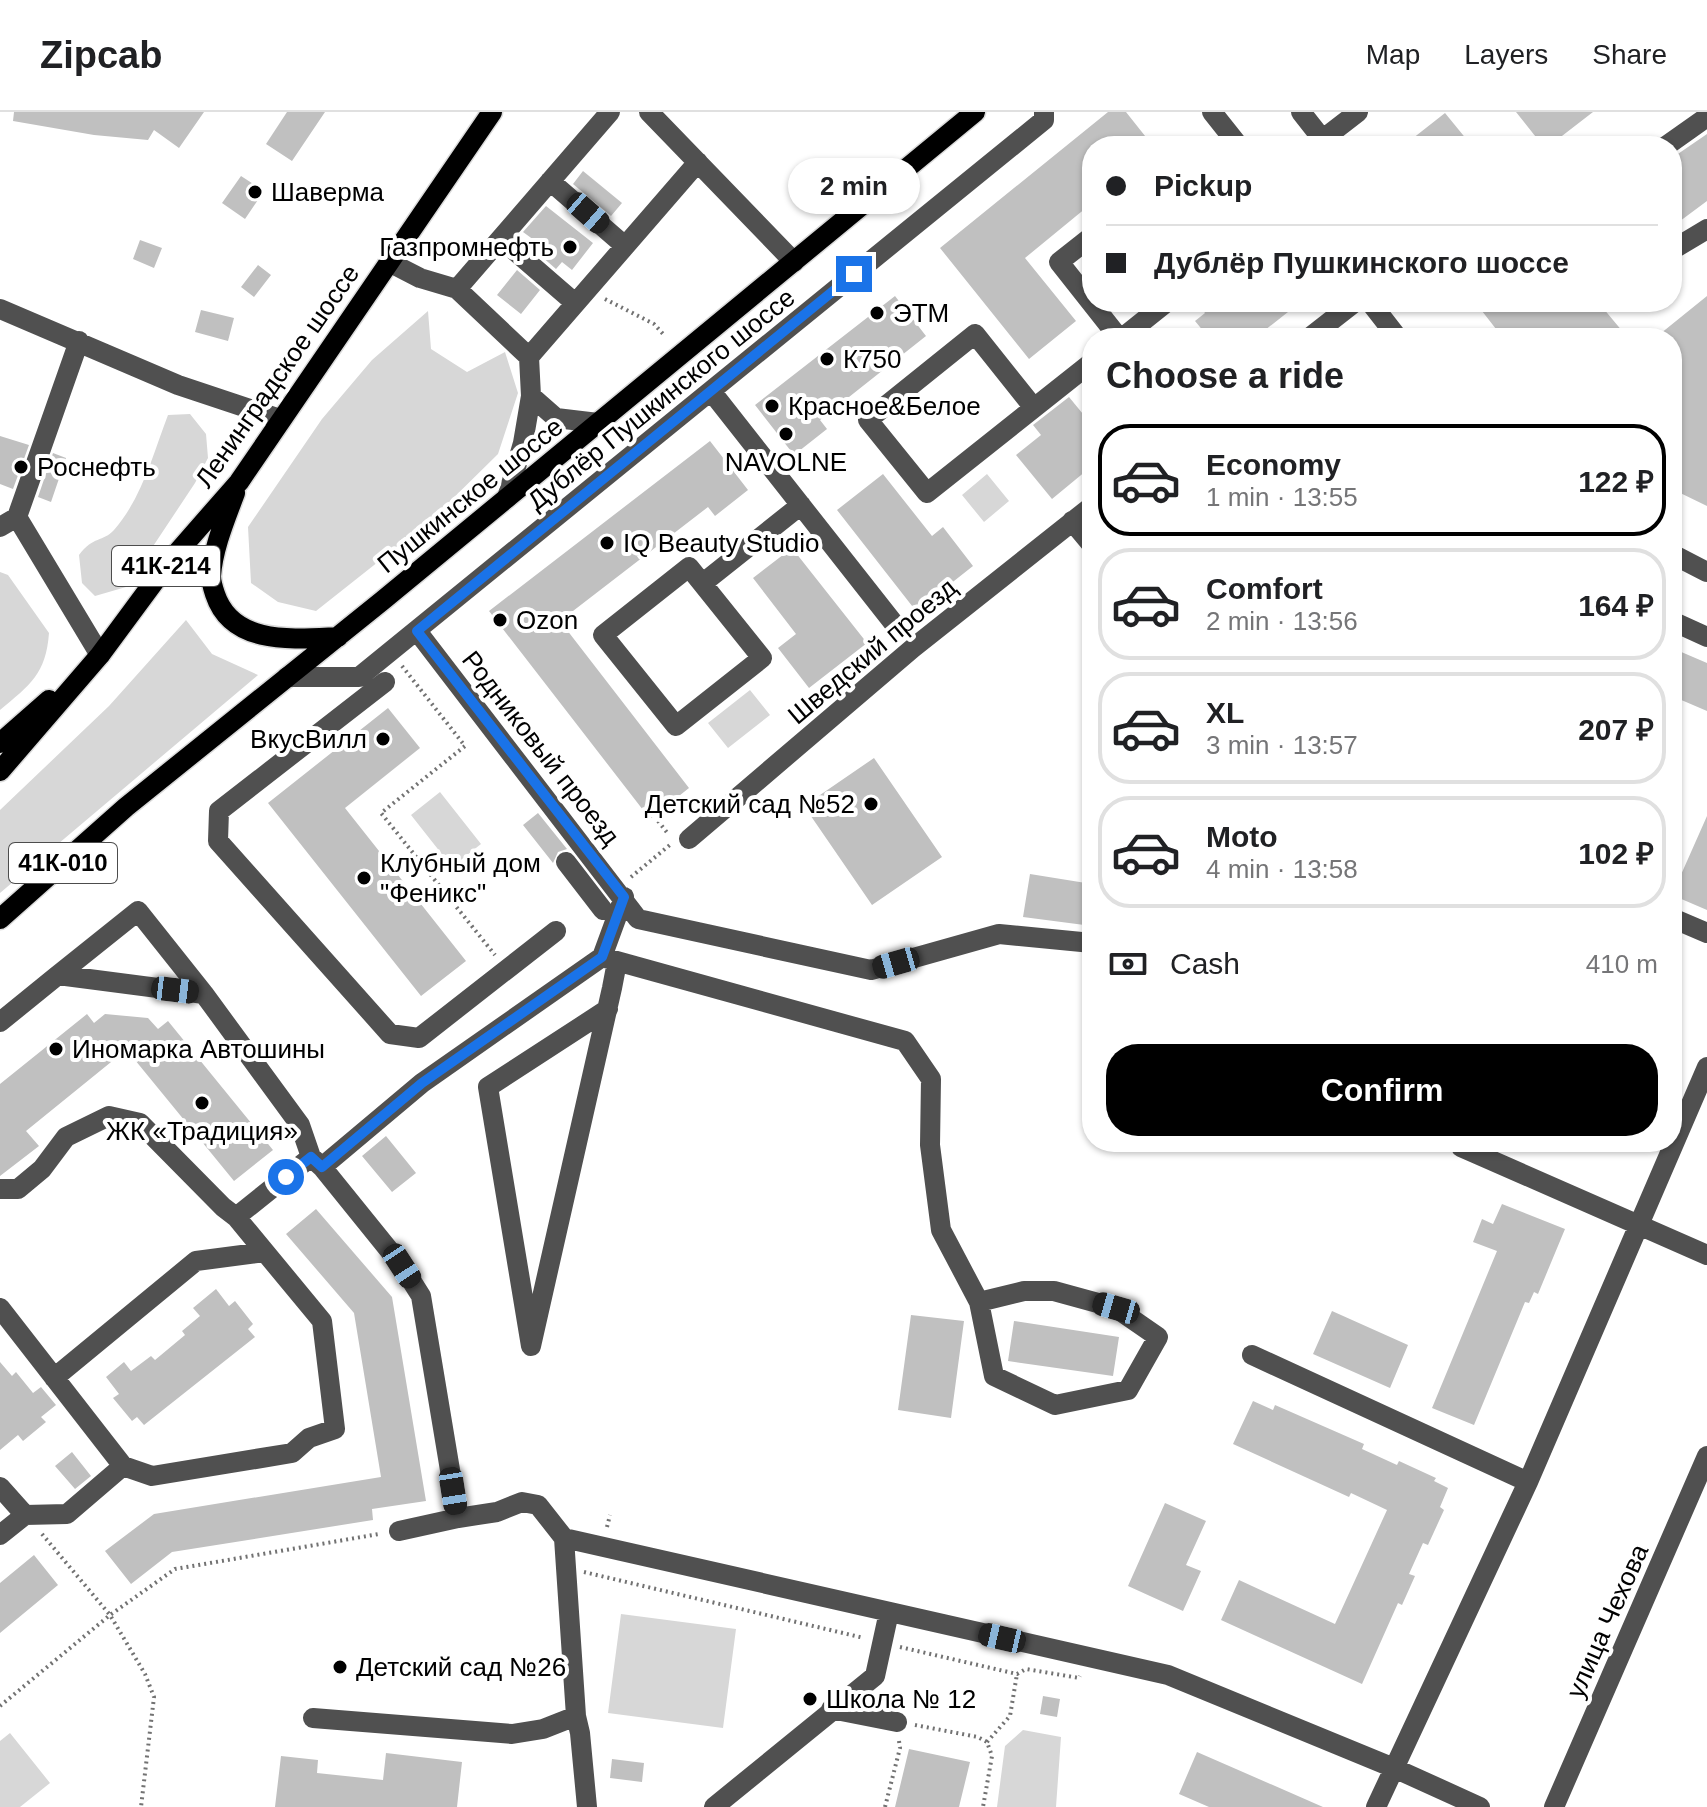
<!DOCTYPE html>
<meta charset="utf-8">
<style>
body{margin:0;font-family:Helvetica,sans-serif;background:#f6f6f6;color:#202124;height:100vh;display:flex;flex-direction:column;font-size:30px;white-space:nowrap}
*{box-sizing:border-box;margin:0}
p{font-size:26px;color:#757577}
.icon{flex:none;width:44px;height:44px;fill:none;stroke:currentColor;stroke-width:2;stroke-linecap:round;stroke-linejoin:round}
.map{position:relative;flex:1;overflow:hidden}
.sheet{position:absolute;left:1082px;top:216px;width:600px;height:824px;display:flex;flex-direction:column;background:#fff;border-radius:32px;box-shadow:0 2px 6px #0004}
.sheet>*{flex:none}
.guide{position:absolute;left:1082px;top:24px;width:600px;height:176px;border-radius:32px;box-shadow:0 2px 6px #0004;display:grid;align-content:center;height:176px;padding:0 24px;background:#fff}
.end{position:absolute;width:36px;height:36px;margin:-18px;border:10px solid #1a73e8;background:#fff;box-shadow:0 0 0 4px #fff}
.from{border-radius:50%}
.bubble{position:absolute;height:56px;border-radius:28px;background:#fff;box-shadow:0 2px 6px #0004;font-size:26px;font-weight:800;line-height:56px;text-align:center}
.car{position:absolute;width:24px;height:48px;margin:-24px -12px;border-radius:10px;box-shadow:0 0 6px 2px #0007;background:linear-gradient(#222 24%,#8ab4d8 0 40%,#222 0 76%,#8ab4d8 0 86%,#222 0)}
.guide b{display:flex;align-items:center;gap:28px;height:76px;font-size:30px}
.guide b+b{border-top:2px solid #e0e0e0}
.guide i{width:20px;height:20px;background:#202124}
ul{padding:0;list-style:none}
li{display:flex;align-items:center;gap:24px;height:112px;margin:0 16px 12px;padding:0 8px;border:4px solid #e0e0e0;border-radius:32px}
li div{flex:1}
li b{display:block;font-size:30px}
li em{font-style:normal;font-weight:800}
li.current{border-color:#000}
li>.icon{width:72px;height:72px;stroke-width:1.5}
h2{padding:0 24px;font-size:36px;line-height:96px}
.pay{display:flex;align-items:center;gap:20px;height:88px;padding:0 24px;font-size:30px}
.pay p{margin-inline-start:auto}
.primary-button{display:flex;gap:16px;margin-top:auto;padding:16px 24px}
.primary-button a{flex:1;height:92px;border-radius:32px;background:#000;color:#fff;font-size:32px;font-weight:800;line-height:92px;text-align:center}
header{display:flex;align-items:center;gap:48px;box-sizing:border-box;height:112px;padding:0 40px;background:#fff;border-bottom:2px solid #e0e0e0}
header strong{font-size:38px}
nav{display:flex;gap:44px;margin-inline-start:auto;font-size:28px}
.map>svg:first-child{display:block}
.green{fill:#d7d7d7}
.building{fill:#c0c0c0}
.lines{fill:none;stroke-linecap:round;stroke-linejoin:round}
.major-casing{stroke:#dbdbdb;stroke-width:23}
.path{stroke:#727272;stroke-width:4;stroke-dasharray:2 4;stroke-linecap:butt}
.minor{stroke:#505050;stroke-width:20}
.major{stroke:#000;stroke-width:20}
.route{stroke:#1a73e8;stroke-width:10}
.poi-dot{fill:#000;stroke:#fff;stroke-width:3}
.labels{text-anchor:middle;stroke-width:8;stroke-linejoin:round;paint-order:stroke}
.shield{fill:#fff;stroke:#4c4c4c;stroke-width:2}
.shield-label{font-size:24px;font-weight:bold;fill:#000}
.poi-label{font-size:26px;fill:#000;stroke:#fff;text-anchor:start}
.street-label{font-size:26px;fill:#000;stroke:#fff}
</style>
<header>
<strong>Zipcab</strong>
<nav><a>Map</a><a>Layers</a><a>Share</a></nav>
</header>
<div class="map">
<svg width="1707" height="1695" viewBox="0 0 1707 1695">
<rect width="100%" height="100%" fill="#fff"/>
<path class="green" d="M428 199 431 237 467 260 505 240 518 281 498 342 431 408 316 499 278 490 251 471 248 415 322 307 372 248Z
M190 302 206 322 208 346 195 371 126 475 95 484 82 471 79 443C93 424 103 430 114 418 142 386 153 342 168 303Z
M987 362 1009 389 984 410 962 383Z
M0 460 8 463 49 521C46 562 30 573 0 598Z
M186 508 212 542 258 563 0 781V698L109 594Z
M750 578 770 603 728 636 708 611Z
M440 680 481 732 452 755 411 703Z
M621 1502 736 1517 723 1616 608 1601Z
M1023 1618 1061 1625 1056 1695H997L1005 1634Z
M10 1621 50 1671 20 1695H0V1629Z"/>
<path class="building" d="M14 0H204L179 36 154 18 148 28 94 23 13 9Z
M287 0H325L292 49 266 32Z
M1108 0H1126L1153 34H1092V91L1025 146 1076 209 1029 247 940 136Z
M1516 0H1593L1549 34H1543Z
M1445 1 1472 34H1403Z
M1707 22V89L1672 115V46Z
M583 59 622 91 611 104 573 72Z
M241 64 264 79 245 107 222 91Z
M546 94 593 131 572 158 562 150 556 157 533 137 538 131 523 120Z
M140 128 162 136 154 156 133 147Z
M258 153 271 163 254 185 241 175Z
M517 158 540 178 521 202 497 183Z
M895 184 926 224 820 308 827 317 794 343 755 293Z
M1707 184V394L1672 377V226H1655Z
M1197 190H1280L1288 200 1255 226H1209L1195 209 1205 201Z
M1475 190H1598L1628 226H1503Z
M201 198 234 206 228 229 195 220Z
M1069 285 1092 313V354L1052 387 1016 343 1041 323 1033 313Z
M0 324 29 333 13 377 0 372Z
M710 329 748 378 715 404 708 395 560 509 689 676 650 707 489 499Z
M53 341 66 346 51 390 38 385Z
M883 362 932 424 943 415 973 454 916 499 837 398Z
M792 436 867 531 809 576 778 536 796 522 753 466Z
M1672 536 1707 551V599L1672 584Z
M388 596 420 636 345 696 466 849 421 884 268 691Z
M874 646 942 745 872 793 804 694Z
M538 701 567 737 558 740 553 751 523 713Z
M1707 704V798L1672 783Z
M1030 762 1092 772V814L1023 805Z
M87 902 94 911 105 902 148 906 158 917 168 909 273 1038 234 1069 135 948 116 946 26 1019 39 1034 0 1064V972Z
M386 1024 416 1061 392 1080 362 1044Z
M1502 1092 1565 1117 1538 1182 1534 1180 1529 1191 1525 1190 1474 1313 1432 1296 1497 1139 1473 1130 1482 1107 1493 1112Z
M316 1097 392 1185 426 1389 372 1397 373 1408 172 1440 131 1472 105 1439 154 1402 381 1365 354 1201 286 1122Z
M216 1177 229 1194 235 1189 253 1212 248 1217 255 1225 144 1313 137 1305 132 1309 113 1286 119 1282 106 1265 124 1250 131 1259 151 1244 155 1248 185 1223 182 1219 200 1204 193 1196Z
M1332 1199 1408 1233 1390 1276 1313 1242Z
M911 1203 964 1209 951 1306 898 1298Z
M1014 1209 1119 1225 1113 1264 1008 1249Z
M0 1250 12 1264 16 1260 33 1281 41 1275 56 1293 41 1305 46 1310 23 1329 18 1323 0 1338Z
M1253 1289 1273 1298 1275 1293 1364 1332 1362 1337 1397 1353 1399 1349 1436 1366 1434 1369 1448 1376 1440 1395 1444 1398 1428 1433 1423 1431 1409 1462 1415 1464 1402 1493 1398 1491 1362 1572 1221 1508 1239 1468 1335 1512 1387 1398 1351 1381 1349 1385 1233 1332Z
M72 1340 91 1364 75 1377 55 1354Z
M1165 1391 1206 1409 1186 1453 1201 1459 1183 1499 1128 1474Z
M34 1443 58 1473 0 1521V1471Z
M1043 1584 1060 1587 1057 1605 1040 1602Z
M909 1637 970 1650 959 1695H895Z
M1197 1640 1236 1657 1323 1695H1209L1179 1682Z
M386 1641 462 1650 457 1695H275L281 1644 318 1648 317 1661 383 1668Z
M612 1647 644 1651 642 1670 610 1666Z"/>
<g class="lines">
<defs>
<path id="major" d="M235 381C225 408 213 436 211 464 211 470 213 476 215 482 232 534 294 527 338 525
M0 631 49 588
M0 659 100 543 168 451 239 370 492 0
M0 807 126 695 382 489 975 0"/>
</defs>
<use href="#major" class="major-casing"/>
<path class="path" d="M605 187 654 212 664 223
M402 554 465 634 381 701 495 843
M658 709 669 723
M631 765 671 732
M607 1415 610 1403
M42 1422 110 1503 145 1562 154 1585 141 1695
M584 1460 864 1526
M900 1535 1017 1562 1026 1557 1079 1566 1080 1564
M0 1594 110 1503 175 1457 379 1422
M915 1613 978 1625 987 1630 992 1644 983 1695
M987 1630 1010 1604 1017 1562
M885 1695 900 1636 899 1629"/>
<path class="minor" d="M649 0 794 150
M1212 0 1239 34
M1301 0 1323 28
M1314 34 1358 0
M1666 34 1707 5
M550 69 625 134
M1092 124 1059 150 1119 226
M501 127 575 191
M1672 138 1707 117
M389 150 420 166 457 177 529 245 531 284 523 331 507 386
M457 177 610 0
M1370 190 1398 226
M0 197 178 273 280 307
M1122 226 1167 190
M1309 226 1355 190
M529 245 698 50
M711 279 899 518
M531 284 556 306 598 311
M1034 296 975 222 868 308 927 381 1092 250
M17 405 100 543
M1072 409 1092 433
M0 415 17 405 79 229
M1672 442 1707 460
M689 455 762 546 676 614 603 523Z
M703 471 801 393
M1672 509 1707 525
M417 519 638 807 871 858 999 822 1092 831
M287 565H359L1044 8V0
M385 570 219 699 218 729 390 922 419 926 556 819
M689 727 913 536 1092 394
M566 750 603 798
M1672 806 1707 821
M602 845 905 929 931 967 930 1033 941 1118 979 1190 994 1264 1055 1293 1128 1278 1158 1225 1116 1196 1054 1179H1024L979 1190
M58 863 138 799 204 882
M608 897 488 975 531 1234 612 876 617 850
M0 910 58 863 204 882 300 1013 311 1045
M1461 1035 1707 1143
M322 1055 422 971 602 845 624 785
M0 1077H18L42 1057 66 1025 109 1004 140 1011 223 1095 236 1105
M0 1196 123 1354 152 1364 292 1341 309 1326 335 1317 322 1209 236 1105 311 1045 322 1055 402 1154 421 1184 458 1406 399 1419
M1252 1243 1528 1370
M54 1266 196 1149 265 1140
M0 1375 25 1403
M0 1423 25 1403 67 1402 123 1354
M564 1426 1168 1563 1394 1656 1480 1695
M831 1597 897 1610
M576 1604 580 1621 587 1695
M313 1606 512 1622 543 1617 576 1604 564 1426 538 1393 522 1390 497 1400 458 1406
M714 1695 875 1564 889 1500
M1376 1695 1528 1370 1707 955
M1554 1695 1707 1344"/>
<use href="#major" class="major"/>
</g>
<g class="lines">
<path class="route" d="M286 1065 311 1045 322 1055 422 971 602 845 624 785 417 519 854 162"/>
</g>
<g class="poi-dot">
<circle cx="255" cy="80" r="8"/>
<circle cx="570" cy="135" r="8"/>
<circle cx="877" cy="201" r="8"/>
<circle cx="827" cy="247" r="8"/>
<circle cx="772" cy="294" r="8"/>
<circle cx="786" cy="322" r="8"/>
<circle cx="21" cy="355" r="8"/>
<circle cx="607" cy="431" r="8"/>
<circle cx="500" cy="508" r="8"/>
<circle cx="383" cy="627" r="8"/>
<circle cx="871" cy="692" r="8"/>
<circle cx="364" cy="766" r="8"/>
<circle cx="56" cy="937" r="8"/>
<circle cx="202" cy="991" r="8"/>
<circle cx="340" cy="1555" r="8"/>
<circle cx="810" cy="1587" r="8"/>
</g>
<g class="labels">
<g class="shield">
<rect x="112" y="434" width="108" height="40" rx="6"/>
<rect x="9" y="731" width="108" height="40" rx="6"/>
</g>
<g class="shield-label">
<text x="166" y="462">41К-214</text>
<text x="63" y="759">41К-010</text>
</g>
<g class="poi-label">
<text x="271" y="89">Шаверма</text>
<text x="554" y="144" text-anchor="end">Газпромнефть</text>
<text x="893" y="210">ЭТМ</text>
<text x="843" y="256">К750</text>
<text x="788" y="303">Красное&amp;Белое</text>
<text x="786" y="359" text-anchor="middle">NAVOLNE</text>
<text x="37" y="364">Роснефть</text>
<text x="623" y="440">IQ Beauty Studio</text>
<text x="516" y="517">Ozon</text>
<text x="367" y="636" text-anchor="end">ВкусВилл</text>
<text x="855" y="701" text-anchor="end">Детский сад №52</text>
<text x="380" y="760">Клубный дом<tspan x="380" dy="30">"Феникс"</tspan></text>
<text x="72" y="946">Иномарка Автошины</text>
<text x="202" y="1028" text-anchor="middle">ЖК «Традиция»</text>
<text x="356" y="1564">Детский сад №26</text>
<text x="826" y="1596">Школа № 12</text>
</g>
<g class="street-label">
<text transform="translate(277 264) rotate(-55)" y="9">Ленинградское шоссе</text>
<text transform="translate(661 287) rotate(-39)" y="9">Дублёр Пушкинского шоссе</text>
<text transform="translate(470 383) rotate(-39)" y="9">Пушкинское шоссе</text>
<text transform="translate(872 539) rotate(-40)" y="9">Шведский проезд</text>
<text transform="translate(541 636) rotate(52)" y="9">Родниковый проезд</text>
<text transform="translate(1607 1509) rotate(-66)" y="9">улица Чехова</text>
</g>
</g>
</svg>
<i class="end from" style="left:286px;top:1065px"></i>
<i class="end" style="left:854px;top:162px"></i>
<div class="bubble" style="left:788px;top:46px;width:132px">2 min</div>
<i class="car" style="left:588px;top:101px;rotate:131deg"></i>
<i class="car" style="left:896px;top:851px;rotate:254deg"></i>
<i class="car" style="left:175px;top:878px;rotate:97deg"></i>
<i class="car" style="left:402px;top:1154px;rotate:147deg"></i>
<i class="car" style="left:1116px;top:1196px;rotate:286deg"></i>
<i class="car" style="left:453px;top:1379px;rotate:171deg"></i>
<i class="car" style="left:1002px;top:1526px;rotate:283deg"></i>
<div class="guide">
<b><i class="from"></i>Pickup</b>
<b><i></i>Дублёр Пушкинского шоссе</b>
</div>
<section class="sheet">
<h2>Choose a ride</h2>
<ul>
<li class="current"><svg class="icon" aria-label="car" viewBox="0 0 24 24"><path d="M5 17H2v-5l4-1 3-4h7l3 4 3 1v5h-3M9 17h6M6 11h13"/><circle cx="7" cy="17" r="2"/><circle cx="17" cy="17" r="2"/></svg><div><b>Economy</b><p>1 min · 13:55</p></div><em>122 ₽</em></li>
<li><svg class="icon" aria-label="car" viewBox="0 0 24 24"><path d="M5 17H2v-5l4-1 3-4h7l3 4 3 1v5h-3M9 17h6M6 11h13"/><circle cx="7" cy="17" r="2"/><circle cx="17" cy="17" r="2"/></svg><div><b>Comfort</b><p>2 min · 13:56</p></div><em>164 ₽</em></li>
<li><svg class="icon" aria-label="car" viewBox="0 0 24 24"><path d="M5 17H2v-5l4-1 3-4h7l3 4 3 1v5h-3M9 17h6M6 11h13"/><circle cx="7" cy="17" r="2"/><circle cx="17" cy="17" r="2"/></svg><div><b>XL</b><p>3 min · 13:57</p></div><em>207 ₽</em></li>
<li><svg class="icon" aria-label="car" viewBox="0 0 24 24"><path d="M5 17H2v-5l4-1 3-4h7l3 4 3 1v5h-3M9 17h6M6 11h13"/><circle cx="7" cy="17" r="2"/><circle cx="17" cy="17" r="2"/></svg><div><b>Moto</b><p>4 min · 13:58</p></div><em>102 ₽</em></li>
</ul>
<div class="pay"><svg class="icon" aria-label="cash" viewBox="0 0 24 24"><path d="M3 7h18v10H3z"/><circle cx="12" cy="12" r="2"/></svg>Cash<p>410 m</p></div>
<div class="primary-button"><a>Confirm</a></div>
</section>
</div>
